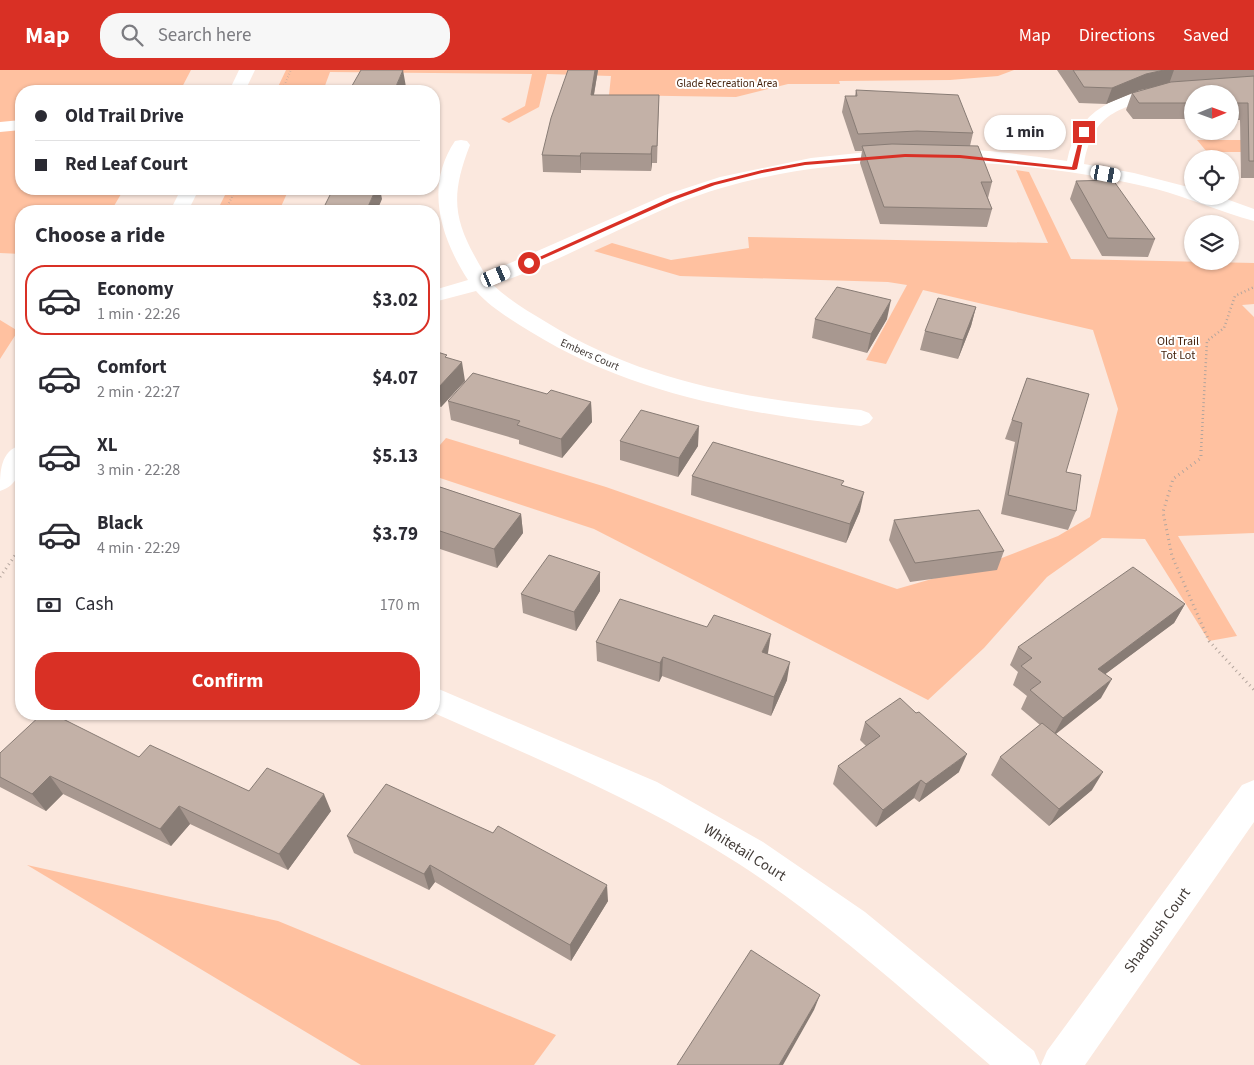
<!DOCTYPE html>
<meta charset="utf-8">
<style>
body{margin:0;font-family:"Source Sans 3",sans-serif;background:#f7f7f7;color:#2b2b33;height:100vh;display:flex;flex-direction:column;font-size:19px;white-space:nowrap}
*{box-sizing:border-box;margin:0}
p{font-size:16px;color:#7c7c81}
.icon{flex:none;width:28px;height:28px;fill:none;stroke:currentColor;stroke-width:2;stroke-linecap:round;stroke-linejoin:round}
.map{position:relative;flex:1;overflow:hidden}
.side{position:absolute;left:15px;top:135px;width:425px;height:515px;display:flex;flex-direction:column;background:#fff;border-radius:20px;box-shadow:0 1px 4px #0004}
.side>*{flex:none}
.banner{position:absolute;left:15px;top:15px;width:425px;height:110px;border-radius:20px;box-shadow:0 1px 4px #0004;display:grid;align-content:center;height:110px;padding:0 20px;background:#fff}
.needle{width:32px;rotate:89deg}
.buttons{position:absolute;left:1184px;top:15px;display:grid;gap:10px}
.buttons a{display:grid;place-items:center;width:55px;height:55px;border-radius:50%;background:#fff;box-shadow:0 1px 4px #0004;font-size:25px}
.end{position:absolute;width:22px;height:22px;margin:-11px;border:6px solid #d93025;background:#fff;box-shadow:0 0 0 2px #fff}
.from{border-radius:50%}
.bubble{position:absolute;height:35px;border-radius:18px;background:#fff;box-shadow:0 1px 4px #0004;font-size:16px;font-weight:700;line-height:35px;text-align:center}
.car{position:absolute;width:15px;height:30px;margin:-15px -8px;border-radius:6px;box-shadow:0 0 4px 1px #0007;background:linear-gradient(#fff 24%,#345 0 40%,#fff 0 76%,#345 0 86%,#fff 0)}
.banner b{display:flex;align-items:center;gap:18px;height:48px;font-size:19px}
.banner b+b{border-top:1px solid #e1e1e2}
.banner i{width:12px;height:12px;background:#2b2b33}
ul{padding:0;list-style:none}
li{display:flex;align-items:center;gap:15px;height:70px;margin:0 10px 8px;padding:0 10px;border:2px solid transparent;border-radius:20px}
li div{flex:1}
li b{display:block;font-size:19px}
li em{font-style:normal;font-weight:700}
li.selected{border-color:#d93025}
li>.icon{width:45px;height:45px;stroke-width:1.5}
h2{padding:0 20px;font-size:22px;line-height:60px}
.pay{display:flex;align-items:center;gap:12px;height:55px;padding:0 20px;font-size:19px}
.pay p{margin-inline-start:auto}
.action{display:flex;gap:10px;margin-top:auto;padding:10px 20px}
.action a{flex:1;height:58px;border-radius:20px;background:#d93025;color:#fff;font-size:20px;font-weight:700;line-height:58px;text-align:center}
header{display:flex;align-items:center;gap:30px;box-sizing:border-box;height:70px;padding:0 25px;background:#d93025;color:#fff}
header strong{font-size:24px}
nav{display:flex;gap:28px;margin-inline-start:auto;font-size:18px}
.search{width:350px;height:45px;background:#f7f7f7;display:flex;align-items:center;gap:12px;box-sizing:border-box;padding:0 18px;border-radius:20px;color:#7c7c81;font-size:19px}
.map>svg:first-child{display:block}
.green{fill:#ffc1a0}
.lines{fill:none;stroke-linecap:round;stroke-linejoin:round}
.path-far2{stroke:#b3a59d;stroke-width:2;stroke-dasharray:0.5 2.5;stroke-linecap:butt}
.path-far1{stroke:#b3a59d;stroke-width:2.5;stroke-dasharray:1 3;stroke-linecap:butt}
.path{stroke:#b3a59d;stroke-width:3;stroke-dasharray:1 4;stroke-linecap:butt}
.minor{fill:#fff;fill-rule:evenodd}
.tertiary{fill:#fff;fill-rule:evenodd}
.wall{fill:#a89890;fill-rule:evenodd}
.shaded-wall{fill:#887c75}
.building{fill:#c3b1a7;stroke:#887c75}
.route{fill:#d93025}
.labels{text-anchor:middle;stroke-width:4;stroke-linejoin:round;paint-order:stroke}
.far-park-label{font-size:11px;fill:#421f09;stroke:#fff}
.far-street-label{font-size:11px;fill:#423b37;stroke:#fff}
.park-label{font-size:12px;fill:#421f09;stroke:#fff}
.near-street-label{font-size:15px;fill:#423b37;stroke:#fff}
</style>
<header>
<strong>Map</strong>
<div class="search"><svg class="icon" aria-label="search" viewBox="0 0 24 24"><circle cx="10" cy="10" r="6"/><path d="M15 15l6 6"/></svg>Search here</div>
<nav><a>Map</a><a>Directions</a><a>Saved</a></nav>
</header>
<div class="map">
<svg width="1254" height="995" viewBox="0 0 1254 995">
<rect width="100%" height="100%" fill="#fbe8de"/>
<path class="green" d="M0 0H191L180 21H21V119H124L111 141H21V184L0 183Z
M286 0H1014L998 6 950 10 839 11 840 14H788L736 27 609 25 611 6 547 4 539 37 509 53 501 49 525 36 532 4 330 2 323 21H276Z
M1197 70H1254V82H1207Z
M1016 100 1029 102 1071 189 1254 193V234L1242 235 1254 247V463L1178 466 1237 566 1209 571 1145 469 1102 468 1047 507 984 578 928 630 594 459 434 406V382L446 368 606 417 897 519 994 491 1058 466 1090 447 1118 339 1093 260 923 220 886 294 866 290 907 215 888 212 680 206 594 181 612 173 671 190 749 178 748 167 1048 173Z
M228 119H289L279 141H217Z
M0 250 18 261 0 289Z
M27 795 278 851 556 965 534 995H361Z"/>
<g class="lines">
<path class="path-far2" d="M282 21 291 0
M225 141 236 119"/>
<path class="path-far1" d="M1201 381 1207 271 1224 258 1235 226 1254 217"/>
<path class="path" d="M1201 380V388L1173 409 1163 442 1172 486 1209 571 1254 620
M0 507 21 477"/>
<path class="minor" d="M1165 17 1173 22 1171 25C1124 37 1093 39 1084 94L1134 103 1192 118V126H1218L1254 139V151C1221 142 1189 128 1156 119 1087 102 1017 94 945 91L939 90 936 86 939 82C967 75 1035 87 1067 91 1077 39 1117 24 1165 17Z
M21 50V60L0 62V52Z
M461 70 467 71 470 75C448 131 455 154 485 204L665 125 720 107 811 88 868 82H903L906 86 903 90 897 91C822 95 748 105 678 133 616 159 557 193 493 215 509 230 527 241 546 252 643 312 749 329 861 340L869 343 873 348 869 353 861 356C746 344 631 324 531 262 512 250 491 238 476 221L434 232V220L468 210C441 168 424 117 455 71Z
M434 617 657 712 763 772 865 842 1034 981 1040 995H990C908 925 829 852 739 794 643 732 537 689 434 643Z
M1254 710V752L1085 995H1041L1047 981 1242 715Z"/>
<path class="tertiary" d="M239 0H255L245 21H229Z
M181 119H199L188 141H170Z
M21 375C22 394 21 415 0 421 0 402 0 381 21 375Z"/>
</g>
<path class="wall" d="M568 0H598L594 25H659L657 93H652L651 101 581 100V103L543 102 542 85Z
M1057 0H1254V108H1241L1240 50H1230V24H1192V49H1133L1126 40 1132 23 1106 34 1079 33ZM1154 17 1132 23 1140 20Z
M856 20 973 63 970 76 992 112 988 128 992 139 987 157 880 154 860 93 862 81H855L842 42 845 26H855Z
M1076 111 1155 169 1148 187 1102 186 1070 129Z
M976 237 971 256 958 289 920 280 925 261Z
M815 249H887L867 283 812 268Z
M434 281 447 288 465 311 441 337 434 335Z
M1027 308 1066 402 1076 441 1068 460 1001 444 1015 372 1005 369Z
M547 324 591 332 592 352 562 388 519 374V370L451 350 448 331Z
M620 371 698 376 678 407 620 390Z
M692 406 843 416 860 441 846 473 691 425Z
M434 415 521 444 523 463 497 498 434 477Z
M894 450 1004 481 997 500 910 512 889 470Z
M600 502V521L576 561 523 543 521 524Z
M1185 534 1174 553 1105 604 1101 628 1056 664 1092 720 1049 756 991 705 1000 687 1040 655 1021 639 1027 626 1013 615 1018 602 1010 595 1018 577Z
M596 572 767 584 787 610 771 646 662 606 659 612 597 591Z
M865 652 959 702 919 732 914 728 876 757 833 714 838 696 866 676 860 670Z
M0 683 139 687 249 721 331 741 288 800 190 754 171 776 63 724 46 741 0 717Z
M347 766 608 831 571 891 435 812 429 820 354 783Z"/>
<path class="shaded-wall" d="M403 0 406 17 404 21H394Z
M595 0H598L591 41V25Z
M1164 0H1174L1169 14 1140 20 1106 34 1112 18 1146 4Z
M652 76V93L651 101V84Z
M581 83V103L580 86Z
M376 119H383V120L381 124 382 129 377 141H366Z
M891 230 887 249 867 283 871 264Z
M976 237 971 256 958 289 963 270Z
M462 292 465 311 441 337 438 318Z
M591 332 592 352 562 388 561 369Z
M699 356 698 376 678 407 679 388Z
M864 422 860 441 846 473 850 454Z
M521 444 523 463 497 498 494 479Z
M600 502V521L576 561 574 542Z
M1185 534 1174 553 1088 617 1098 599Z
M771 564 768 583 760 601 762 582Z
M663 587 662 606 659 612 660 593Z
M790 592 787 610 771 646 774 627Z
M1112 609 1101 628 1053 666 1063 648Z
M967 684 959 702 919 732 926 714Z
M1103 702 1092 720 1049 756 1059 739Z
M50 706 63 724 46 741 32 724Z
M921 710 914 728 876 757 883 740Z
M324 724 331 741 288 800 279 784Z
M179 736 190 754 171 776 160 759Z
M430 795 435 812 429 820 424 804Z
M607 815 608 831 571 891 570 875Z
M820 925 814 940 783 995H779Z"/>
<path class="building" d="M361 0H403L394 21H349Z
M568 0H595L591 25H659L657 76H652L651 84 581 83 580 86 542 85 551 48Z
M1073 0H1164L1146 4 1112 18 1084 17Z
M1254 6V91H1249L1248 33H1230V24H1192V33H1139L1132 23 1171 12Z
M856 20 958 25 973 63 917 61 858 64 845 26H857Z
M892 74 978 76 992 112H981L992 139 884 137 862 76Z
M1113 110 1155 169 1108 168 1076 111Z
M333 119H376L366 141H322Z
M837 217 891 230 871 264 815 249Z
M938 228 976 237 963 270 925 261Z
M434 281 447 285 445 287 462 292 438 318 434 317Z
M473 303 547 324 551 320 591 332 561 369 517 355 520 351 448 331Z
M1027 308 1089 324 1066 402 1081 405 1076 441 1008 425 1022 353 1012 350Z
M641 340 699 356 679 388 620 371Z
M713 372 844 411 841 415 864 422 850 454 692 406Z
M434 415 521 444 494 479 434 459Z
M979 440 1004 481 915 493 894 450Z
M549 485 600 502 574 542 521 524Z
M1133 497 1185 534 1098 599 1112 609 1063 648 1030 620 1041 612 1021 596 1032 588 1018 577Z
M620 529 707 557 714 545 771 564 762 582 790 592 774 627 663 587 660 593 596 572Z
M900 628 916 643 919 642 967 684 926 714 921 710 883 740 838 696 880 666 865 652Z
M42 644H53L139 687 150 675 249 721 267 698 324 724 279 784 179 736 160 759 50 706 32 724 0 707V683Z
M1042 653 1103 702 1059 739 1000 687Z
M386 714 493 763 498 756 607 815 570 875 430 795 424 804 347 766Z
M751 880 820 925 779 995H677Z"/>
<path class="route" d="M1085 61 1077 99 1074 100 960 88 905 87 805 95 762 103 715 115 674 130 531 194 526 193 670 128 711 113 762 100 805 92 905 84 960 85 1072 97 1081 62Z"/>
<g class="labels">
<g class="far-park-label">
<text x="727" y="17">Glade Recreation Area</text>
</g>
<g class="far-street-label">
<text transform="translate(590 284) rotate(24)" y="4">Embers Court</text>
</g>
<g class="park-label">
<text x="1178" y="275">Old Trail<tspan x="1178" dy="14">Tot Lot</tspan></text>
</g>
<g class="near-street-label">
<text transform="translate(745 782) rotate(32)" y="5">Whitetail Court</text>
<text transform="translate(1157 860) rotate(-54)" y="5">Shadbush Court</text>
</g>
</g>
</svg>
<div class="buttons">
<a><svg class="needle" viewBox="-14 -14 28 28"><path d="M0-13l5 13h-10z" fill="#e53935"/><path d="M0 13l5-13h-10z" fill="#7c7c81"/></svg></a>
<a><svg class="icon" aria-label="locate" viewBox="0 0 24 24"><circle cx="12" cy="12" r="6"/><path d="M12 2v4M12 18v4M2 12h4M18 12h4"/></svg></a>
<a><svg class="icon" aria-label="layers" viewBox="0 0 24 24"><path d="M12 4l9 5-9 5-9-5zM3 14l9 5 9-5"/></svg></a>
</div>
<i class="end from" style="left:529px;top:193px"></i>
<i class="end" style="left:1084px;top:62px"></i>
<div class="bubble" style="left:984px;top:45px;width:82px">1 min</div>
<i class="car" style="left:1106px;top:104px;rotate:100deg"></i>
<i class="car" style="left:496px;top:206px;rotate:67deg"></i>
<div class="banner">
<b><i class="from"></i>Old Trail Drive</b>
<b><i></i>Red Leaf Court</b>
</div>
<section class="side">
<h2>Choose a ride</h2>
<ul>
<li class="selected"><svg class="icon" aria-label="car" viewBox="0 0 24 24"><path d="M5 17H2v-5l4-1 3-4h7l3 4 3 1v5h-3M9 17h6M6 11h13"/><circle cx="7" cy="17" r="2"/><circle cx="17" cy="17" r="2"/></svg><div><b>Economy</b><p>1 min · 22:26</p></div><em>$3.02</em></li>
<li><svg class="icon" aria-label="car" viewBox="0 0 24 24"><path d="M5 17H2v-5l4-1 3-4h7l3 4 3 1v5h-3M9 17h6M6 11h13"/><circle cx="7" cy="17" r="2"/><circle cx="17" cy="17" r="2"/></svg><div><b>Comfort</b><p>2 min · 22:27</p></div><em>$4.07</em></li>
<li><svg class="icon" aria-label="car" viewBox="0 0 24 24"><path d="M5 17H2v-5l4-1 3-4h7l3 4 3 1v5h-3M9 17h6M6 11h13"/><circle cx="7" cy="17" r="2"/><circle cx="17" cy="17" r="2"/></svg><div><b>XL</b><p>3 min · 22:28</p></div><em>$5.13</em></li>
<li><svg class="icon" aria-label="car" viewBox="0 0 24 24"><path d="M5 17H2v-5l4-1 3-4h7l3 4 3 1v5h-3M9 17h6M6 11h13"/><circle cx="7" cy="17" r="2"/><circle cx="17" cy="17" r="2"/></svg><div><b>Black</b><p>4 min · 22:29</p></div><em>$3.79</em></li>
</ul>
<div class="pay"><svg class="icon" aria-label="cash" viewBox="0 0 24 24"><path d="M3 7h18v10H3z"/><circle cx="12" cy="12" r="2"/></svg>Cash<p>170 m</p></div>
<div class="action"><a>Confirm</a></div>
</section>
</div>
